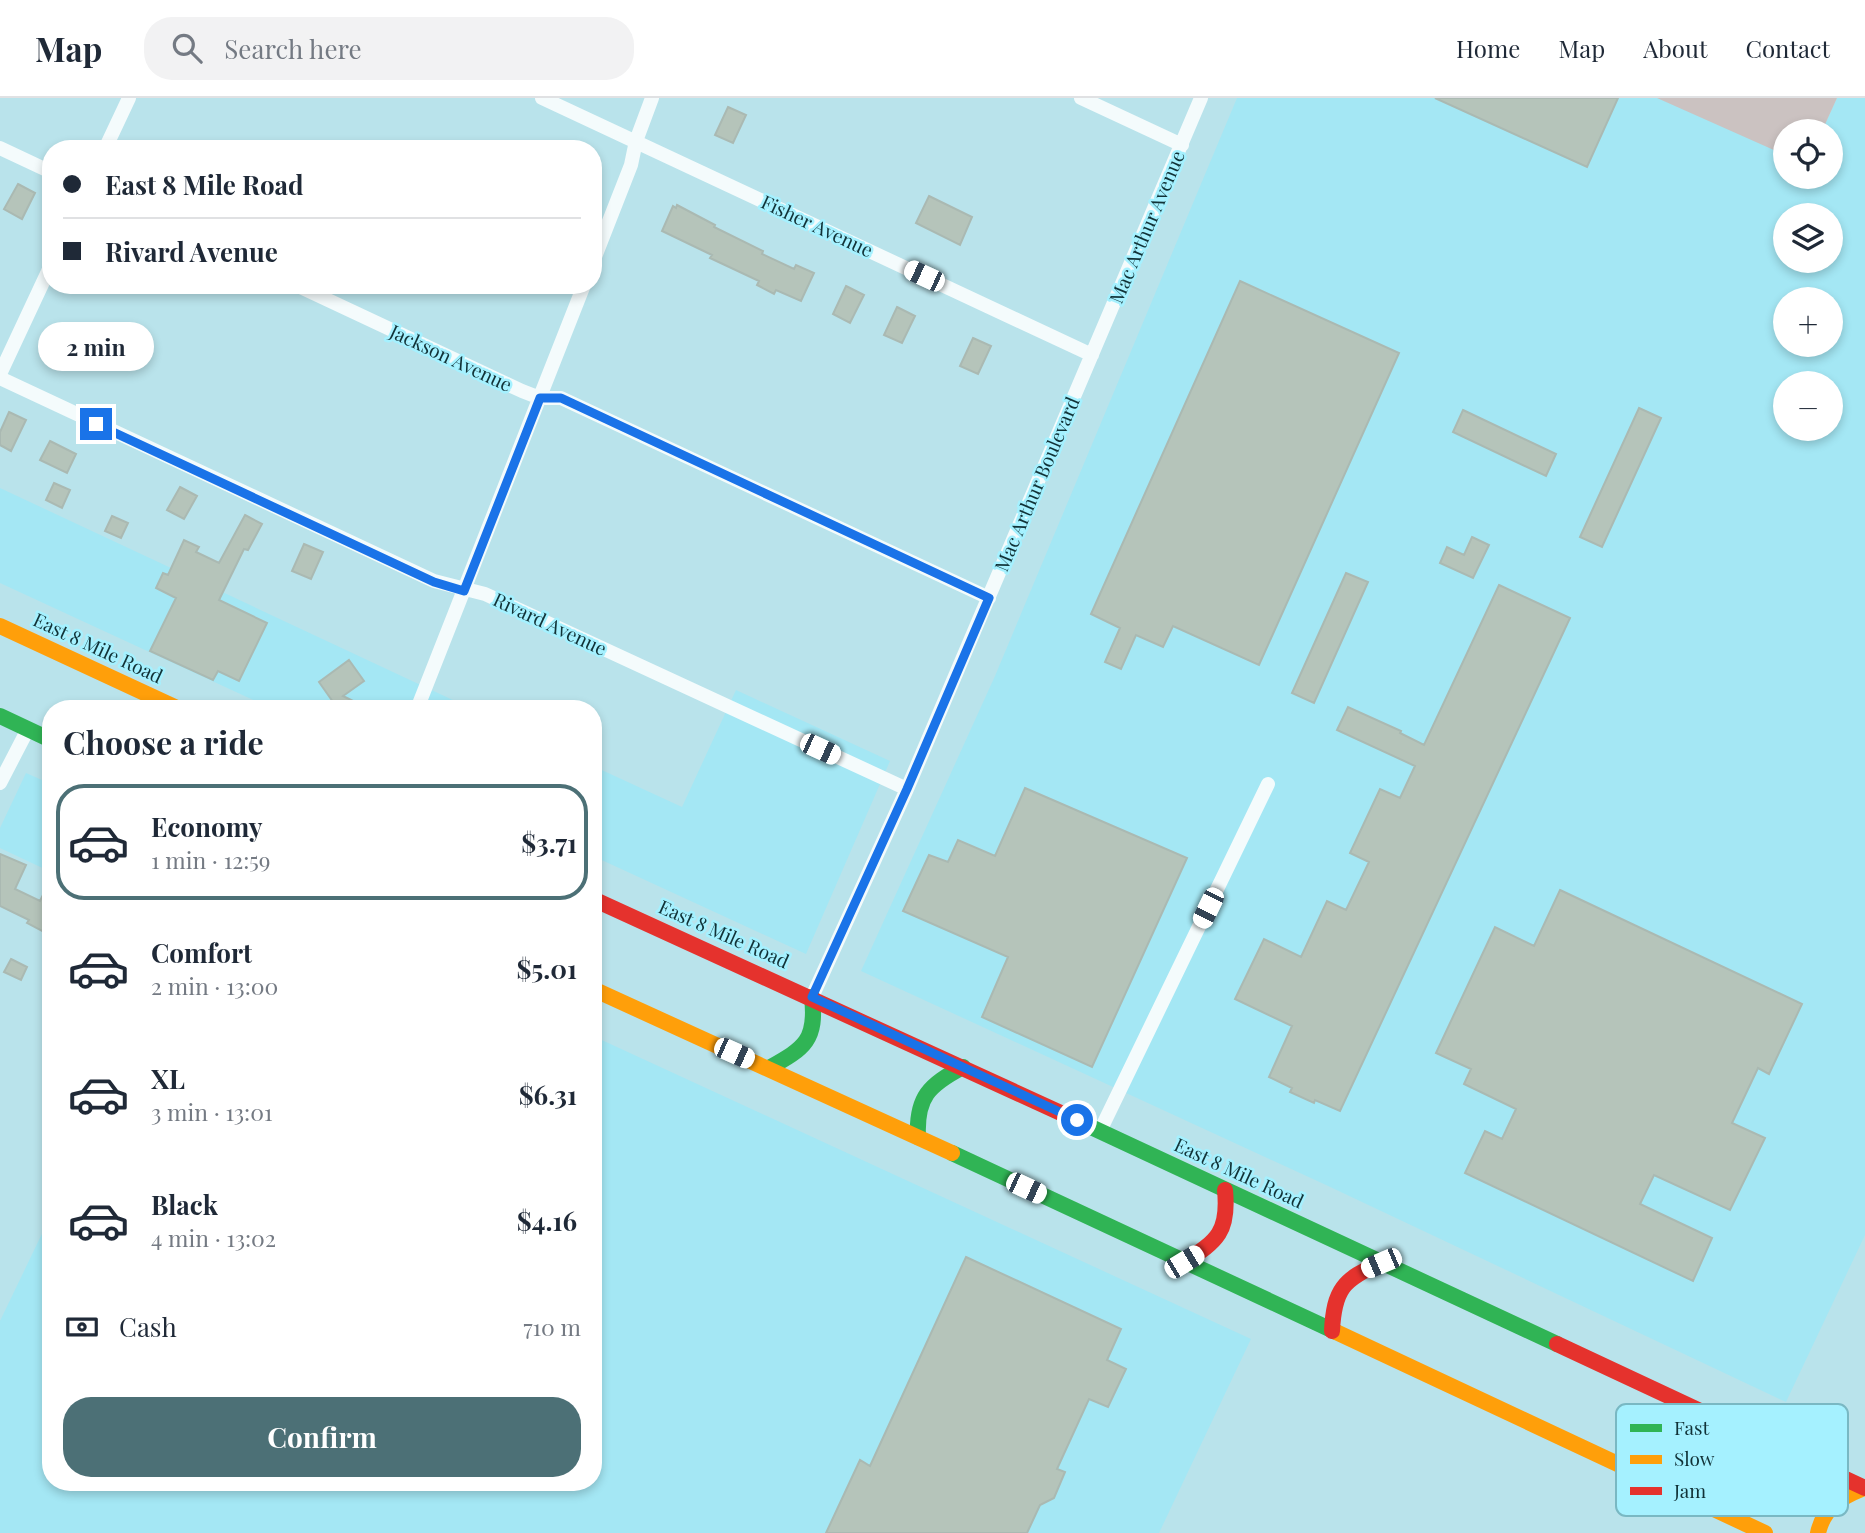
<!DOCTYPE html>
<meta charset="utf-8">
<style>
body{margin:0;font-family:"Playfair Display",serif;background:#f2f2f3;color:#1f2937;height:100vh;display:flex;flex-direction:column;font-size:26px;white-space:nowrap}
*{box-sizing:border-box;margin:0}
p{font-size:23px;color:#747a83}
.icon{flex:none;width:38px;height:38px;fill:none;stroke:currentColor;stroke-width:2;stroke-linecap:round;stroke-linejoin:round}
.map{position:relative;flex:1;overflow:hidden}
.side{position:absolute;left:42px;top:602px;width:560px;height:791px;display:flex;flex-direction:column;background:#fff;border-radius:28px;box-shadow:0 4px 10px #0003}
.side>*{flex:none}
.hud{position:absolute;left:42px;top:42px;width:560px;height:154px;border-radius:28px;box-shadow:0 4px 10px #0003;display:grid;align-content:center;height:154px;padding:0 21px;background:#fff}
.controls{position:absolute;left:1773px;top:21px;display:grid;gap:14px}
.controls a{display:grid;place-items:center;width:70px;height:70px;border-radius:50%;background:#fff;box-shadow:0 4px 10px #0003;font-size:35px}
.end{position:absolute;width:32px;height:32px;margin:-16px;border:9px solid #1a73e8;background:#fff;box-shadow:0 0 0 4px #fff}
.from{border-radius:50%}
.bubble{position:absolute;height:49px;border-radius:24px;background:#fff;box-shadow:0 4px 10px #0003;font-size:23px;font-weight:700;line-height:49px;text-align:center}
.car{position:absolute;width:21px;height:42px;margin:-21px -10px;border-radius:9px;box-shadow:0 0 5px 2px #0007;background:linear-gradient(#fff 24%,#345 0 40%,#fff 0 76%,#345 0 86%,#fff 0)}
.hud b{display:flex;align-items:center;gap:24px;height:66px;font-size:26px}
.hud b+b{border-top:2px solid #e0e1e3}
.hud i{width:18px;height:18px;background:#1f2937}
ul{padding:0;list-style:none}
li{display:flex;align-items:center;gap:21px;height:116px;margin:0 14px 10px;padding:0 7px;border:4px solid transparent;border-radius:28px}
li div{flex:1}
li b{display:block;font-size:26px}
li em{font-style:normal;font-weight:700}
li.active{border-color:#4c7076}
li>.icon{width:63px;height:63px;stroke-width:1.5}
h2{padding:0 21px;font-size:32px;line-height:84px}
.pay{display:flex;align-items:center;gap:18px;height:77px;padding:0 21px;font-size:26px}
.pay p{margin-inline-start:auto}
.button{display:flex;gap:14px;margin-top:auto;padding:14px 21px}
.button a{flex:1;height:80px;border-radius:28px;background:#4c7076;color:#fff;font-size:28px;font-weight:700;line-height:80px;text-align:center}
header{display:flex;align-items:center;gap:42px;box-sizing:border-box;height:98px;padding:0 35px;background:#fff;border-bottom:2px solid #e0e1e3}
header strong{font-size:33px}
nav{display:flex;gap:38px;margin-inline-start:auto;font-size:24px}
.search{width:490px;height:63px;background:#f2f2f3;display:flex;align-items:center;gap:18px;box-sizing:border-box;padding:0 24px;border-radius:28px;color:#747a83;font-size:26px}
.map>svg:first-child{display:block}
.built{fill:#a4e7f4;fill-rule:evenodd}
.green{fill:#cbc2c1}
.building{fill:#b5c4ba;stroke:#aab9b2;stroke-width:2}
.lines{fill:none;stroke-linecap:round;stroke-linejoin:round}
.street{stroke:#f4fbfc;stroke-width:14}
.fast{stroke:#30b455;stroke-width:16}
.slow{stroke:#ff9f0a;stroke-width:16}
.jam{stroke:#e5322d;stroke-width:16}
.route{stroke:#1a73e8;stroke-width:9}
.labels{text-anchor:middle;stroke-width:5;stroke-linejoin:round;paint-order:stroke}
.street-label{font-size:19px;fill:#113237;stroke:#a5f1ff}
.key{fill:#a5f1ff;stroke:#79b8c3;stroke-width:2}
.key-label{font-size:19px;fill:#113237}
</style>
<header>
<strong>Map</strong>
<div class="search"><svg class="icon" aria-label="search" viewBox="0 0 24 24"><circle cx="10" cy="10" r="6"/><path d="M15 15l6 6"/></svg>Search here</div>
<nav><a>Home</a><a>Map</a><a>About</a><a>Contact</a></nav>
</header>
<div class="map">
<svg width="1865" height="1435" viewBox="0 0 1865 1435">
<rect width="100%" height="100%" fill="#b9e3eb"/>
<path class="built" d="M1237 0H1671L1785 56V79H1830V33H1822L1837 0H1865V1137L1786 1304 1326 1087 861 873 995 578ZM1785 117H1830V163H1785ZM1785 201H1830V247H1785ZM1785 285H1830V331H1785Z
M0 390 472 611H273L0 485Z
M736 592 890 663 806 856 593 758V668L682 709Z
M26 675 51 686V774L0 750V730Z
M593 938 1251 1241 1159 1435H0V1223L51 1117V1384H593Z"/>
<path class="green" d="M1657 0H1837L1822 33H1785V57Z"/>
<path class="building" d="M1435 0H1618L1587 69Z
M728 9 746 17 733 45 715 37Z
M18 86 35 95 22 121 4 111Z
M929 98 972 119 960 147 916 125Z
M677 107 715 127 714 129 763 153 762 156 794 171 796 167 814 175 801 203 776 192 774 196 757 187 759 183 710 160 712 157 662 133 673 108 676 110Z
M1240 183 1399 255 1259 567 1173 528 1163 549 1136 537 1121 571 1105 564 1120 530 1091 516Z
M846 188 864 197 850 225 833 216Z
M897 209 915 218 902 245 884 237Z
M973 240 991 248 978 276 960 268Z
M1639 310 1661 320 1602 449 1580 439Z
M1463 312 1556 356 1546 378 1453 334Z
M9 314 26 322 11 353 0 347V334Z
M50 343 76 356 67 375 40 362Z
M54 385 70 392 62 410 46 402Z
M180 389 197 398 184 421 167 412Z
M245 417 262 426 248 452 244 451 219 502 267 525 239 583 218 573 213 582 150 553 176 500 156 490 163 475 168 477 184 442 199 449 196 454 219 465Z
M112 418 128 425 121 440 105 433Z
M1472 439 1489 447 1473 480 1440 465 1447 449 1464 457Z
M304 446 323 454 311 481 292 473Z
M1346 475 1368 484 1314 605 1292 595Z
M1499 487 1570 520 1340 1013 1315 1002 1314 1005 1290 994 1292 990 1269 979 1292 928 1235 901 1264 841 1301 859 1327 803 1346 812 1369 764 1350 755 1380 691 1400 700 1415 668 1337 632 1348 609 1401 633 1400 635 1424 647Z
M349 562 364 583 343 598 369 611H338L319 584Z
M1025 690 1187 760 1092 969 982 919 1008 859 903 813 929 757 948 764 958 742 995 758Z
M0 756 26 767 15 791 40 803 51 781V822L44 834 27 825 29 822 0 808Z
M1560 792 1802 906 1769 976 1758 970 1732 1025 1765 1040 1730 1112 1654 1077 1640 1106 1712 1140 1693 1183 1465 1075 1485 1033 1502 1041 1516 1011 1464 986 1471 971 1436 955 1495 829 1534 848Z
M11 861 27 869 21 882 4 874Z
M966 1159 1121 1231 1107 1262 1126 1271 1108 1309 1089 1301 1057 1371 1065 1374 1054 1400 1040 1407 1027 1435H826L860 1362 870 1368Z"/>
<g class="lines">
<path class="street" d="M542 0 1092 257
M1081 0 1182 47
M0 50 51 74
M105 51 129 0
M593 164 631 67 636 43 652 0
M296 187 522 293 540 300H561L989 500
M0 276 51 167
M0 280 434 483 485 496 907 691
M417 611 584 187
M0 685 28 631
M812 899 907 691 1201 0
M1100 1033 1268 686"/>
<path class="fast" d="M0 618 51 642
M769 970C805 950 817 942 812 899
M1063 1016 1557 1246
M918 1039C916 999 929 987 963 969
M952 1055 1336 1234"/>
<path class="slow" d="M0 528 179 611
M593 891 952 1055
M1336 1234 1765 1435
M1694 1402C1729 1384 1741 1372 1738 1331
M1818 1435C1824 1409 1841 1399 1864 1390"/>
<path class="jam" d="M593 801 1063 1016
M1184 1164C1218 1143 1229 1133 1225 1092
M1332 1233C1334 1192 1343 1181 1381 1165
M1557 1246 1865 1390"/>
</g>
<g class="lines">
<path class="route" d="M96 326 434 484 464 493 540 300H561L989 500 907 691 812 899 1077 1022"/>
</g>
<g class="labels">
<g class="street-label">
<text transform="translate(817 128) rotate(25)" y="7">Fisher Avenue</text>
<text transform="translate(1147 129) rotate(-67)" y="7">Mac Arthur Avenue</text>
<text transform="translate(451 260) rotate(25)" y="7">Jackson Avenue</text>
<text transform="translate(1037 386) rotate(-67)" y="7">Mac Arthur Boulevard</text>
<text transform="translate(550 526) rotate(25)" y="7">Rivard Avenue</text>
<text transform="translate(98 550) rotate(25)" y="7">East 8 Mile Road</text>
<text transform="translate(724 836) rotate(24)" y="7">East 8 Mile Road</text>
<text transform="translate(1239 1075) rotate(25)" y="7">East 8 Mile Road</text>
</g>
</g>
<rect x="1616" y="1306" width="232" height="112" rx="10" class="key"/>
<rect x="1630" y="1326" width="32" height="8" fill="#30b455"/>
<rect x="1630" y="1357" width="32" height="9" fill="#ff9f0a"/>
<rect x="1630" y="1389" width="32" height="8" fill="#e5322d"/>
<g class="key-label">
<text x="1674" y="1337">Fast</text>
<text x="1674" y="1368">Slow</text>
<text x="1674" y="1400">Jam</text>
</g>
</svg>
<div class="controls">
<a><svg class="icon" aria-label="locate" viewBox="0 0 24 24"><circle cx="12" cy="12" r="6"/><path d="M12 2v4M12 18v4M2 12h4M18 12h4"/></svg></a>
<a><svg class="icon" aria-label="layers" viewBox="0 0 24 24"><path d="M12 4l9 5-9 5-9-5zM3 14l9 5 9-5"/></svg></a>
<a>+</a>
<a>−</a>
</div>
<i class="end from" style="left:1077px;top:1022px"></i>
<i class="end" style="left:96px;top:326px"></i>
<div class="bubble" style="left:38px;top:224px;width:116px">2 min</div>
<i class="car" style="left:924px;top:178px;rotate:295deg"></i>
<i class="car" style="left:820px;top:651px;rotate:115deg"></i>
<i class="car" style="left:1208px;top:810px;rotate:206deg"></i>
<i class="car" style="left:734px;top:955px;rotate:114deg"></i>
<i class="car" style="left:1026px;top:1090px;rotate:115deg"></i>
<i class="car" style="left:1184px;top:1164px;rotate:59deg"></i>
<i class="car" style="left:1381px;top:1165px;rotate:247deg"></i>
<div class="hud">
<b><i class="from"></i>East 8 Mile Road</b>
<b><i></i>Rivard Avenue</b>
</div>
<section class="side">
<h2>Choose a ride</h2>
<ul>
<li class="active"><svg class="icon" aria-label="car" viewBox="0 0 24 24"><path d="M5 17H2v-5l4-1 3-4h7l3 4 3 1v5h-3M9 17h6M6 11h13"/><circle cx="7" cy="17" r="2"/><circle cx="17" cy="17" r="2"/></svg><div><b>Economy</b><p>1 min · 12:59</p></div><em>$3.71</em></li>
<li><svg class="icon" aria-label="car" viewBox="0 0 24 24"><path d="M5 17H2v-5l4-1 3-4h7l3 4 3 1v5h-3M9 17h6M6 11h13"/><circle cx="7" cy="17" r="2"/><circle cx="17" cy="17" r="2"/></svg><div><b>Comfort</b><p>2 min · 13:00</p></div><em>$5.01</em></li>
<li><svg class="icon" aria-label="car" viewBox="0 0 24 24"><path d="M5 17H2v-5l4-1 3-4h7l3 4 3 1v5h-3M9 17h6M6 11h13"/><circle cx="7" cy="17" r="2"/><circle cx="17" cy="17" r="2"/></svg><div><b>XL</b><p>3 min · 13:01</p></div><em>$6.31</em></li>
<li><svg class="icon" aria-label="car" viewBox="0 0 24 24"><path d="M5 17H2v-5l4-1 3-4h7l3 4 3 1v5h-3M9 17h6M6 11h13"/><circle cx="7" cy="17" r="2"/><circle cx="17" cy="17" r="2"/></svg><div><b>Black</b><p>4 min · 13:02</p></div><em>$4.16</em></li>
</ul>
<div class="pay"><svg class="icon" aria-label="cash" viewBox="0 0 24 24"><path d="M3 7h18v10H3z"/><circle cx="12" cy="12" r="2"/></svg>Cash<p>710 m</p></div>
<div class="button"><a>Confirm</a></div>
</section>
</div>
